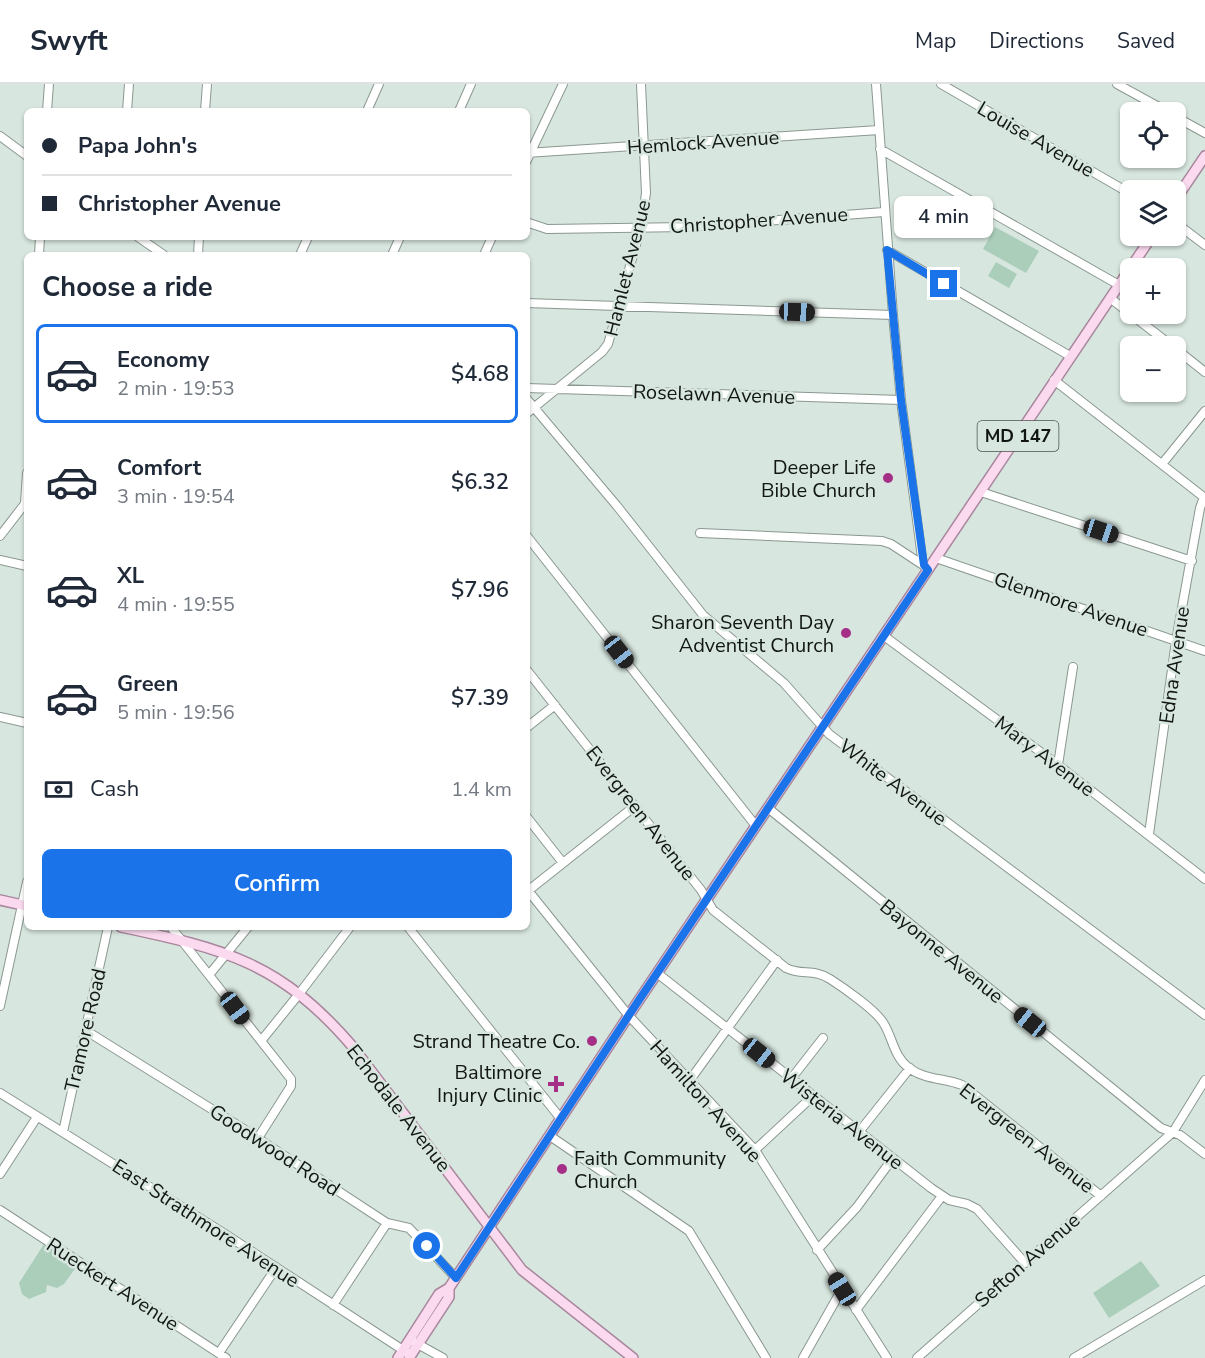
<!DOCTYPE html>
<meta charset="utf-8">
<style>
body{margin:0;font-family:"Nunito Sans",sans-serif;background:#f2f2f3;color:#1f2937;height:100vh;display:flex;flex-direction:column;font-size:22px;white-space:nowrap}
*{box-sizing:border-box;margin:0}
p{font-size:20px;color:#747a83}
.icon{flex:none;width:33px;height:33px;fill:none;stroke:currentColor;stroke-width:2;stroke-linecap:round;stroke-linejoin:round}
.map{position:relative;flex:1;overflow:hidden}
.panel{position:absolute;left:24px;top:168px;width:506px;height:678px;display:flex;flex-direction:column;background:#fff;border-radius:9px;box-shadow:0 2px 4px #0004}
.panel>*{flex:none}
.banner{position:absolute;left:24px;top:24px;width:506px;height:132px;border-radius:9px;box-shadow:0 2px 4px #0004;display:grid;align-content:center;height:132px;padding:0 18px;background:#fff}
.tools{position:absolute;left:1120px;top:18px;display:grid;gap:12px}
.tools a{display:grid;place-items:center;width:66px;height:66px;border-radius:9px;background:#fff;box-shadow:0 2px 4px #0004;font-size:30px}
.end{position:absolute;width:27px;height:27px;margin:-14px;border:8px solid #1a73e8;background:#fff;box-shadow:0 0 0 3px #fff}
.from{border-radius:50%}
.bubble{position:absolute;height:42px;border-radius:9px;background:#fff;box-shadow:0 2px 4px #0004;font-size:20px;font-weight:600;line-height:42px;text-align:center}
.car{position:absolute;width:18px;height:36px;margin:-18px -9px;border-radius:8px;box-shadow:0 0 4px 2px #0007;background:linear-gradient(#222 24%,#8ab4d8 0 40%,#222 0 76%,#8ab4d8 0 86%,#222 0)}
.banner b{display:flex;align-items:center;gap:21px;height:57px;font-size:22px}
.banner b+b{border-top:2px solid #e0e1e3}
.banner i{width:15px;height:15px;background:#1f2937}
ul{padding:0;list-style:none}
li{display:flex;align-items:center;gap:18px;height:99px;margin:0 12px 9px;padding:0 6px;border:3px solid transparent;border-radius:9px}
li div{flex:1}
li b{display:block;font-size:22px}
li em{font-style:normal;font-weight:600}
li.current{border-color:#1a73e8}
li>.icon{width:54px;height:54px;stroke-width:1.5}
h2{padding:0 18px;font-size:27px;line-height:72px}
.pay{display:flex;align-items:center;gap:15px;height:66px;padding:0 18px;font-size:22px}
.pay p{margin-inline-start:auto}
.button{display:flex;gap:12px;margin-top:auto;padding:12px 18px}
.button a{flex:1;height:69px;border-radius:9px;background:#1a73e8;color:#fff;font-size:24px;font-weight:600;line-height:69px;text-align:center}
header{display:flex;align-items:center;gap:36px;box-sizing:border-box;height:84px;padding:0 30px;background:#fff;border-bottom:2px solid #e0e1e3}
header strong{font-size:28px}
nav{display:flex;gap:33px;margin-inline-start:auto;font-size:21px}
.map>svg:first-child{display:block}
.green{fill:#abceba}
.lines{fill:none;stroke-linecap:round;stroke-linejoin:round}
.minor-casing{stroke:#8b9890;stroke-width:10}
.major-casing{stroke:#a8869c;stroke-width:12}
.minor{stroke:#fff;stroke-width:8}
.major{stroke:#fbdaef;stroke-width:9}
.route{stroke:#1a73e8;stroke-width:8}
.poi-dot{fill:#a52e86;stroke:#d7e6de;stroke-width:2}
.labels{text-anchor:middle;stroke-width:5;stroke-linejoin:round;paint-order:stroke}
.shield{fill:#d7e6de;stroke:#4c5450;stroke-width:1.5}
.shield-label{font-size:18px;font-weight:bold;fill:#111613}
.street-label{font-size:20px;fill:#111613;stroke:#d7e6de}
.poi-label{font-size:20px;fill:#111613;stroke:#d7e6de;text-anchor:end}
</style>
<header>
<strong>Swyft</strong>
<nav><a>Map</a><a>Directions</a><a>Saved</a></nav>
</header>
<div class="map">
<svg width="1205" height="1274" viewBox="0 0 1205 1274">
<rect width="100%" height="100%" fill="#d7e6de"/>
<path class="green" d="M995 143 1039 167 1026 189 983 165Z
M996 178 1017 190 1009 204 988 192Z
M44 1160 77 1182 64 1200 57 1204 47 1201 46 1208 29 1215 22 1210 19 1199Z
M1141 1177 1160 1202 1109 1234 1093 1209Z"/>
<g class="lines">
<defs>
<path id="minor" d="M876 0 893 231 901 316 923 481 928 486
M941 0 1131 110
M1117 0 1168 28
M47 27 49 0
M127 27 129 0
M205 27 207 0
M367 27 379 0
M459 27 471 0
M1176 33 1205 49
M0 52 27 72
M880 65 1119 201
M526 69 879 46
M526 78 563 0
M526 138 547 145 687 143 884 128
M1176 139 1205 161
M138 153 164 171
M887 166 1070 272
M39 171 40 153
M198 171 199 153
M300 171 308 153
M392 171 400 153
M484 171 492 153
M1110 214 1172 262
M526 219 893 231
M1176 265 1205 288
M1054 296 1205 414
M526 304 901 316
M526 314 617 422 703 531 784 599 829 650 1205 931
M526 330 602 268 608 260 641 143 646 109 641 0
M1162 380 1205 327
M981 408 1192 477
M25 419 27 389
M700 449 882 457 891 460 923 481
M526 451 756 742
M0 452 27 417
M936 474 1205 567
M0 476 27 482
M884 552 1058 681 1205 795
M526 585 701 806 713 826 786 884C802 892 813 884 830 895 844 904 877 927 884 940 893 955 894 973 909 984 925 996 945 994 962 1001L1101 1112
M0 633 27 639
M526 644 555 621
M1058 681 1073 583
M768 724 1161 1044 1180 1051 1205 1070
M526 732 563 779
M1149 750 1176 557 1200 424 1204 413
M526 804 629 932 755 1066 887 1274
M529 806 635 722
M171 843 291 995V1002L258 1054
M408 843 561 1035
M657 889 931 1104 949 1116 967 1120 977 1125 1025 1179
M209 891 248 843
M0 922 27 798
M85 946 242 1044 387 1139 409 1144 456 1194
M261 957 299 910 350 843
M791 995 823 954
M690 996 777 876
M0 1009 225 1150 406 1268
M63 1048 108 843
M859 1048 910 984
M550 1052 689 1147 766 1274
M755 1066 813 1012
M0 1090 37 1033
M0 1126 226 1274
M817 1166 857 1123 893 1074
M333 1221 387 1139
M856 1226 942 1112
M414 1258 443 1274
M219 1269 276 1184
M803 1274 842 1205
M917 1274 1173 1048 1205 996
M1074 1274 1205 1196"/>
<path id="major" d="M1176 115 1205 72
M0 816 27 822
M121 843C225 865 280 878 353 963L522 1186 633 1274
M398 1274 439 1210 449 1204 633 925 1152 152
M409 1274 449 1213V1204"/>
</defs>
<use href="#minor" class="minor-casing"/>
<use href="#major" class="major-casing"/>
<use href="#minor" class="minor"/>
<use href="#major" class="major"/>
</g>
<g class="lines">
<path class="route" d="M427 1162 456 1194 633 925 928 486 924 481 901 316 887 166 944 200"/>
</g>
<g class="poi-dot">
<circle cx="888" cy="394" r="6"/>
<circle cx="846" cy="549" r="6"/>
<circle cx="592" cy="957" r="6"/>
<path d="M553 991h6v6h6v6h-6v6h-6v-6h-6v-6h6z"/>
<circle cx="562" cy="1085" r="6"/>
</g>
<g class="labels">
<rect class="shield" x="977.5" y="337" width="81" height="30" rx="4.5"/>
<g class="shield-label">
<text x="1018" y="358">MD 147</text>
</g>
<g class="street-label">
<text transform="translate(1036 55) rotate(30)" y="7">Louise Avenue</text>
<text transform="translate(703 58) rotate(-4)" y="7">Hemlock Avenue</text>
<text transform="translate(759 136) rotate(-4)" y="7">Christopher Avenue</text>
<text transform="translate(627 184) rotate(-76)" y="7">Hamlet Avenue</text>
<text transform="translate(714 310) rotate(2)" y="7">Roselawn Avenue</text>
<text transform="translate(1071 520) rotate(19)" y="7">Glenmore Avenue</text>
<text transform="translate(1174 581) rotate(-82)" y="7">Edna Avenue</text>
<text transform="translate(1045 672) rotate(37)" y="7">Mary Avenue</text>
<text transform="translate(893 698) rotate(37)" y="7">White Avenue</text>
<text transform="translate(641 729) rotate(52)" y="7">Evergreen Avenue</text>
<text transform="translate(942 867) rotate(39)" y="7">Bayonne Avenue</text>
<text transform="translate(85 946) rotate(-77)" y="7">Tramore Road</text>
<text transform="translate(706 1017) rotate(48)" y="7">Hamilton Avenue</text>
<text transform="translate(399 1024) rotate(52)" y="7">Echodale Avenue</text>
<text transform="translate(842 1035) rotate(38)" y="7">Wisteria Avenue</text>
<text transform="translate(1027 1054) rotate(38)" y="7">Evergreen Avenue</text>
<text transform="translate(275 1066) rotate(33)" y="7">Goodwood Road</text>
<text transform="translate(206 1139) rotate(33)" y="7">East Strathmore Avenue</text>
<text transform="translate(1027 1176) rotate(-41)" y="7">Sefton Avenue</text>
<text transform="translate(113 1200) rotate(33)" y="7">Rueckert Avenue</text>
</g>
<g class="poi-label">
<text x="876" y="390">Deeper Life<tspan x="876" dy="23">Bible Church</tspan></text>
<text x="834" y="545">Sharon Seventh Day<tspan x="834" dy="23">Adventist Church</tspan></text>
<text x="580" y="964">Strand Theatre Co.</text>
<text x="542" y="995">Baltimore<tspan x="542" dy="23">Injury Clinic</tspan></text>
<text x="574" y="1081" text-anchor="start">Faith Community<tspan x="574" dy="23">Church</tspan></text>
</g>
</g>
</svg>
<div class="tools">
<a><svg class="icon" aria-label="locate" viewBox="0 0 24 24"><circle cx="12" cy="12" r="6"/><path d="M12 2v4M12 18v4M2 12h4M18 12h4"/></svg></a>
<a><svg class="icon" aria-label="layers" viewBox="0 0 24 24"><path d="M12 4l9 5-9 5-9-5zM3 14l9 5 9-5"/></svg></a>
<a>+</a>
<a>−</a>
</div>
<i class="end from" style="left:427px;top:1162px"></i>
<i class="end" style="left:944px;top:200px"></i>
<div class="bubble" style="left:894px;top:112px;width:99px">4 min</div>
<i class="car" style="left:797px;top:228px;rotate:92deg"></i>
<i class="car" style="left:1101px;top:447px;rotate:108deg"></i>
<i class="car" style="left:619px;top:568px;rotate:142deg"></i>
<i class="car" style="left:235px;top:924px;rotate:143deg"></i>
<i class="car" style="left:1030px;top:938px;rotate:309deg"></i>
<i class="car" style="left:759px;top:969px;rotate:129deg"></i>
<i class="car" style="left:842px;top:1205px;rotate:328deg"></i>
<div class="banner">
<b><i class="from"></i>Papa John's</b>
<b><i></i>Christopher Avenue</b>
</div>
<section class="panel">
<h2>Choose a ride</h2>
<ul>
<li class="current"><svg class="icon" aria-label="car" viewBox="0 0 24 24"><path d="M5 17H2v-5l4-1 3-4h7l3 4 3 1v5h-3M9 17h6M6 11h13"/><circle cx="7" cy="17" r="2"/><circle cx="17" cy="17" r="2"/></svg><div><b>Economy</b><p>2 min · 19:53</p></div><em>$4.68</em></li>
<li><svg class="icon" aria-label="car" viewBox="0 0 24 24"><path d="M5 17H2v-5l4-1 3-4h7l3 4 3 1v5h-3M9 17h6M6 11h13"/><circle cx="7" cy="17" r="2"/><circle cx="17" cy="17" r="2"/></svg><div><b>Comfort</b><p>3 min · 19:54</p></div><em>$6.32</em></li>
<li><svg class="icon" aria-label="car" viewBox="0 0 24 24"><path d="M5 17H2v-5l4-1 3-4h7l3 4 3 1v5h-3M9 17h6M6 11h13"/><circle cx="7" cy="17" r="2"/><circle cx="17" cy="17" r="2"/></svg><div><b>XL</b><p>4 min · 19:55</p></div><em>$7.96</em></li>
<li><svg class="icon" aria-label="car" viewBox="0 0 24 24"><path d="M5 17H2v-5l4-1 3-4h7l3 4 3 1v5h-3M9 17h6M6 11h13"/><circle cx="7" cy="17" r="2"/><circle cx="17" cy="17" r="2"/></svg><div><b>Green</b><p>5 min · 19:56</p></div><em>$7.39</em></li>
</ul>
<div class="pay"><svg class="icon" aria-label="cash" viewBox="0 0 24 24"><path d="M3 7h18v10H3z"/><circle cx="12" cy="12" r="2"/></svg>Cash<p>1.4 km</p></div>
<div class="button"><a>Confirm</a></div>
</section>
</div>
